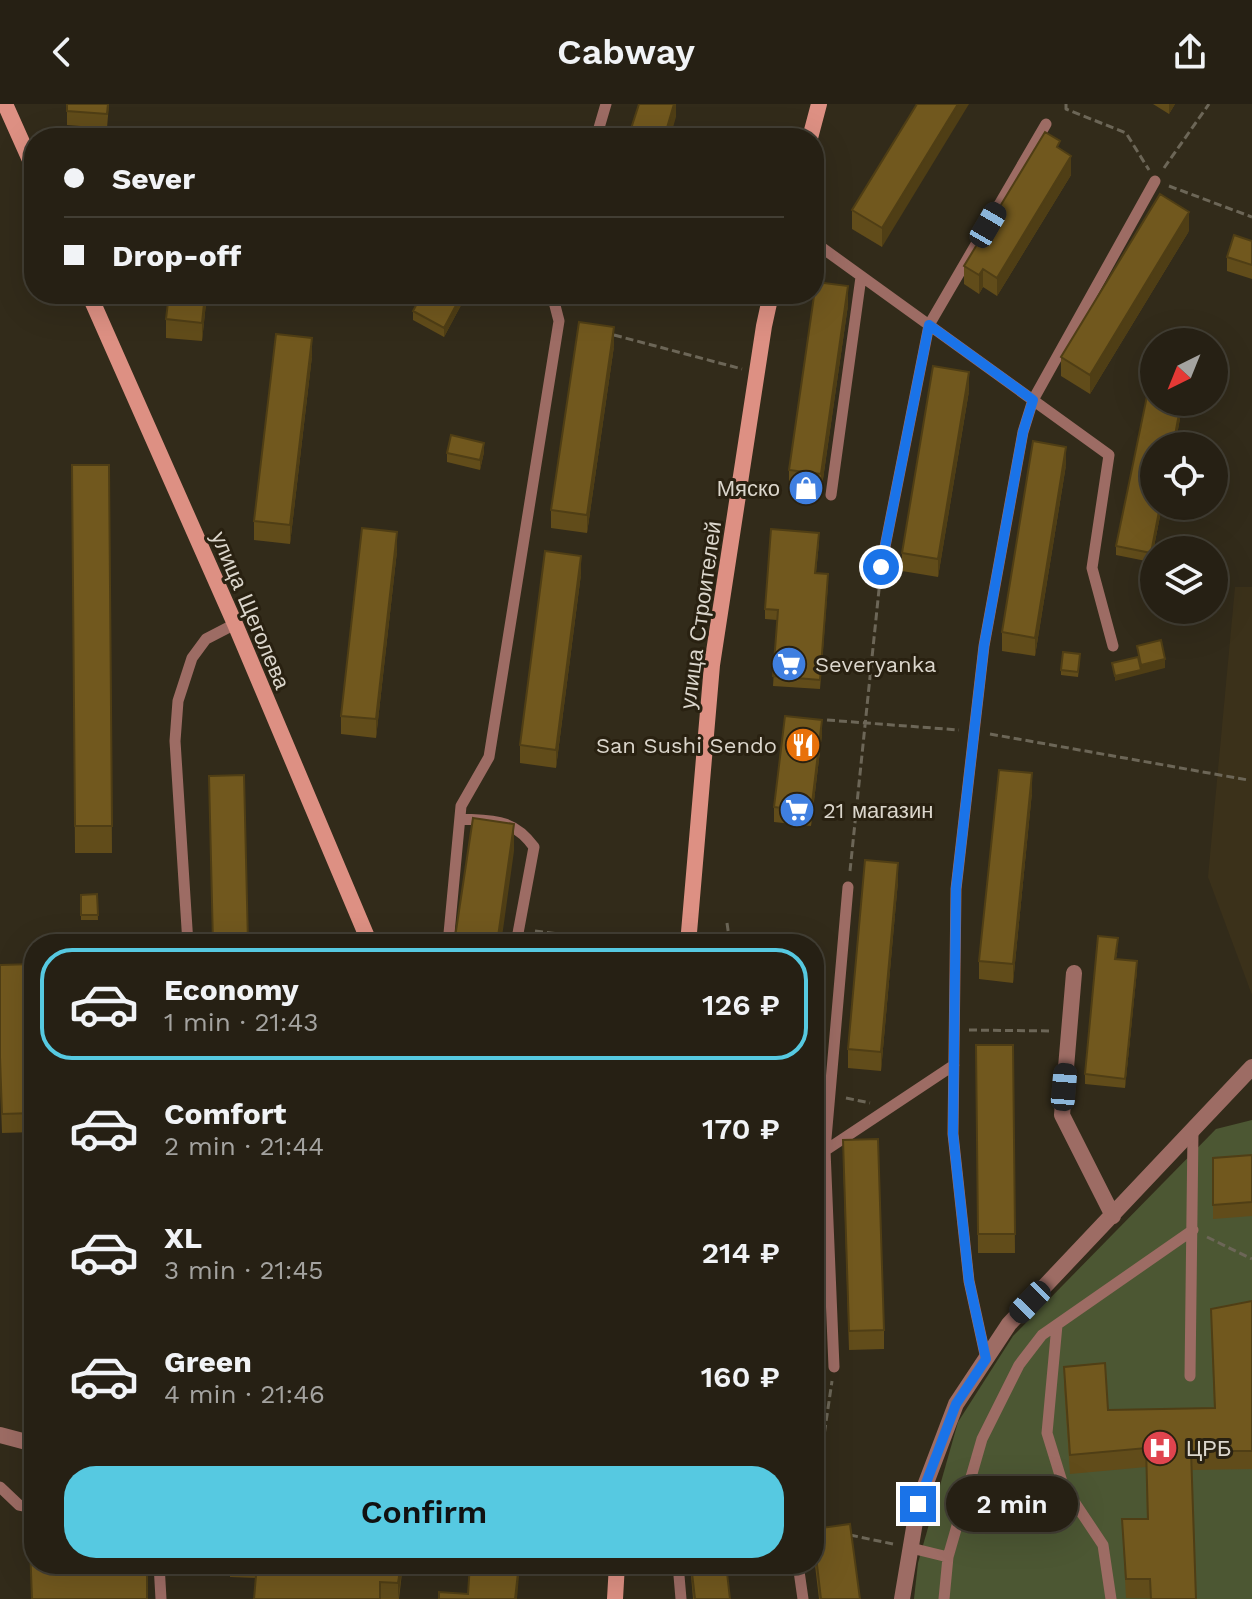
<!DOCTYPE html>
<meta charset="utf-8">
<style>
body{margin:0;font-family:"Work Sans",sans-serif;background:#2e281d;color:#f1f3f6;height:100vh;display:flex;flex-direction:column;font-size:30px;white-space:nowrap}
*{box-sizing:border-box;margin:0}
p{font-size:26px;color:#a4a3a0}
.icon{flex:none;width:44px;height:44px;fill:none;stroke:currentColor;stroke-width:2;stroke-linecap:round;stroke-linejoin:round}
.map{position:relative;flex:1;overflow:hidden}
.details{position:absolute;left:24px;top:830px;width:800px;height:640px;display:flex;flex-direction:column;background:#262014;border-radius:32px;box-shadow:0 8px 32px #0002,0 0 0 2px #423e34}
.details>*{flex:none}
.top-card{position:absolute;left:24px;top:24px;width:800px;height:176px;border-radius:32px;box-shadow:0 8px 32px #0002,0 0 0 2px #423e34;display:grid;align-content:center;height:176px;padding:0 40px;background:#262014}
.needle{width:52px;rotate:223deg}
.controls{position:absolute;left:1140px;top:224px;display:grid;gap:16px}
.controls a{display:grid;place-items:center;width:88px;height:88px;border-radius:50%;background:#262014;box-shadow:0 8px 32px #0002,0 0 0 2px #423e34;font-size:40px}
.end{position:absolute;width:36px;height:36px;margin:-18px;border:10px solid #1a73e8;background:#fff;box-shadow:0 0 0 4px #fff}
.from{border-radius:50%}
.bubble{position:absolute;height:56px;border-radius:28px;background:#262014;box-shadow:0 8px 32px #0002,0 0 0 2px #423e34;font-size:26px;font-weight:600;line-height:56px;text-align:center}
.car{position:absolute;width:24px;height:48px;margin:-24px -12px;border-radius:10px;box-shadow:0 0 6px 2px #0007;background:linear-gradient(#222 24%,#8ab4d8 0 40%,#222 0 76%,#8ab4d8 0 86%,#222 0)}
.top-card b{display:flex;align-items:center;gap:28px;height:76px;font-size:30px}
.top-card b+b{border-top:2px solid #423e34}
.top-card i{width:20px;height:20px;background:#f1f3f6}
ul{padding:14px 0 0;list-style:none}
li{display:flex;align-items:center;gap:24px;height:112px;margin:0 16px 12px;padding:0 24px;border:4px solid transparent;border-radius:32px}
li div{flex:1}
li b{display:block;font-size:30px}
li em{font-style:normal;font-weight:600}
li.current{border-color:#56c9e1}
li>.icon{width:72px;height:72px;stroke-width:1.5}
.button{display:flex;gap:16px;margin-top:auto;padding:16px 40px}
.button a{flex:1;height:92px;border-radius:32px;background:#56c9e1;color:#111;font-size:32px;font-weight:600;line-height:92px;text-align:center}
header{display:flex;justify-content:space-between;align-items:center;height:104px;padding:0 40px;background:#262014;font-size:36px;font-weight:600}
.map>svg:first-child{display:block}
.built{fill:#3b311a}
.green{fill:#4c5733}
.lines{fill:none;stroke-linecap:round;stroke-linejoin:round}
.path{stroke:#6c6657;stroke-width:3;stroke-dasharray:8 4;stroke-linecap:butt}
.lane{stroke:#9d6c64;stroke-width:11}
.street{stroke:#9d6c64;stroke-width:16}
.secondary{stroke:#dd9083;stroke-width:16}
.wall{fill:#614c1a}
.shaded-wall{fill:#4f3e15}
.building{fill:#71581e;stroke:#4f3e15;stroke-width:2}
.route{stroke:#1a73e8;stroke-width:10}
.labels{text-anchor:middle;stroke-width:6;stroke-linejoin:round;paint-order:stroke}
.poi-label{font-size:22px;fill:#dbd6cc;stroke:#292111;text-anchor:start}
.street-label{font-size:22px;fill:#dbd6cc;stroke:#292111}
</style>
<header><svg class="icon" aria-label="back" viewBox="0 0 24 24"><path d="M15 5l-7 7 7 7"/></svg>Cabway<svg class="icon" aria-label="share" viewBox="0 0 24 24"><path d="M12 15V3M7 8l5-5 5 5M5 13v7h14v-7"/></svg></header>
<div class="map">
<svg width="1252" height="1495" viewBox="0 0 1252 1495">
<rect width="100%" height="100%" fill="#322b1a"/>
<path class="built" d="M1235 483H1252V891L1208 773Z"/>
<path class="green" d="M1252 1016V1495H914L918 1459 958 1318 1013 1232 1216 1025Z"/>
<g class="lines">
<path class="path" d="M1066 0V5L1126 29 1149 66
M1164 64 1209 0
M1169 82 1252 113
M614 231 742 265
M827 616 959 626
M990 630 1248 676
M850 767 880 476
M727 819 730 840
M535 827 640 840
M969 926 1053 927
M814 942 818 950
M846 994 870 999
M1207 1133 1252 1155
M814 1400 832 1277
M850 1431 893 1440"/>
<path class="lane" d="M596 34 606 0
M814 138 1109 351 1092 464 1113 542
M831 391 861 173
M881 463 929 221 1046 20
M460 715C493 717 513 714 534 743L516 840
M188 840 175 637 178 597 192 554 206 535 235 520
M448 840 461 702 489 653 559 217 552 190
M814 1054 954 961
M1057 1221 1047 1329 1063 1381 1103 1441 1111 1495
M986 1255 969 1177 953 1030 956 785 984 542 1023 328 1033 296 1155 77
M834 1263 825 1046 848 783
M1190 1272 1193 1027
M0 1383 19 1401 34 1404
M911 1444 948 1453 944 1495
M948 1453 982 1335 1019 1261 1042 1231 1193 1126
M159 1460 161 1495
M678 1460 681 1495
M798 1460 803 1495"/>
<path class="street" d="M1074 869 1062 1011 1113 1112
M0 1331 34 1340
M902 1495 918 1400 956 1300 1009 1220 1252 963"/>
<path class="secondary" d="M5 0 34 65
M810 34 819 0
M89 190 235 520 370 840
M688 840 712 561 764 222 771 190
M615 1495 617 1460"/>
</g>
<path class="wall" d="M67 0H109L107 24 67 21Z
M917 0 882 143 852 125V106Z
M1153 0H1175L1169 10Z
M1060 45 1071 71 997 192 983 183 979 190 964 180V162Z
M1189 127 1090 290 1061 272V253Z
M1252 137V175L1227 167V153Z
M207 190 202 237 166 234V215Z
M422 190H467L444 233 413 216V207Z
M603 190H623L621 196Z
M848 201 821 389 789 384V366Z
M614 242 587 429 551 424V406Z
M312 252 290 440 254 436V417Z
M969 287 938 473 902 467V449Z
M1147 292 1154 293V298L1181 299V309L1175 342H1154V402H1162L1151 458 1116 451V442Z
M484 348 480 366 447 358V349Z
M72 361H109L112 749H75Z
M1066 361 1035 552 1002 547V528Z
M819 438 816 469 828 480 820 585 773 582 777 516 765 515V505Z
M397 447 376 634 341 630V612Z
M581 470 556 664 520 659V641Z
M1080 555 1078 573 1061 571V566Z
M822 630 811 722 774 718V703Z
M1032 688 1013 879 979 875V857Z
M898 777 881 967 848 964V945Z
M97 790 98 816H81V791Z
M1118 844 1116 855 1137 866 1125 984 1085 980V970Z
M34 860V1028L2 1029 0 972V861Z
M976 941H1013L1015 1149H978Z
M1252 1051V1112L1213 1115V1054Z
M843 1055 884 1226V1245L849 1246Z
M1252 1197V1365L1191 1366 1196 1495 1126 1494 1122 1415H1147L1146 1363 1070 1370 1064 1282V1263L1108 1306 1214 1304 1211 1205Z
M814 1425 860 1495H819L814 1453Z
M230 1460H403L399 1495H254L256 1474 230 1473Z
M690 1460H726L730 1495H693Z"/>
<path class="shaded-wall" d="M674 0H676V13L670 34H664Z
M958 0H969L882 143V124Z
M1169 0H1175L1169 10Z
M1071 52V71L997 192V174Z
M1189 108V127L1090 290V271Z
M983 165V183L979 190V171Z
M848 182V201L821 389V370Z
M205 190H207L202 237V219Z
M462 190H467L444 233V224Z
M614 223V242L587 429V411Z
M312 234V252L290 440V421Z
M969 268V287L938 473V455Z
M1181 299V309L1175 342H1173Z
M484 339V348L480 366V356Z
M1066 343V361L1035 552V534Z
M1160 402H1162L1151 458V449Z
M397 428V447L376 634V615Z
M581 452V470L556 664V646Z
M1165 555V564L1115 577V572L1141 566V561Z
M822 616V630L811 722V708Z
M1032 669V688L1013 879V860Z
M514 720V747L501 840H497Z
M898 759V777L881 967V948Z
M1137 857V866L1125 984V975Z
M401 1460H403L398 1495V1479Z
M519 1460H520L517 1495H515Z"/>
<path class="building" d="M67 0H108L107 10 67 7Z
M639 0H674L664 34H628Z
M917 0H958L882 124 852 106Z
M187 24 223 28 222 34H186Z
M1045 28 1060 37 1057 43 1071 52 997 174 983 165 979 171 964 162Z
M1160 90 1189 108 1090 271 1061 253Z
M1234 131 1252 137V161L1227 153Z
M816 178 848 182 821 370 789 366Z
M169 190H205L202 219 166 215Z
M422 190H462L444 224 413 207Z
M579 218 614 223 587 411 551 406Z
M276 230 312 234 290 421 254 417Z
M933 262 969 268 938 455 902 449Z
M1147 292 1154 293V298L1181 299 1173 342H1154V402H1160L1151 449 1116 442Z
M451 331 484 339 480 356 447 349Z
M1033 337 1066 343 1035 534 1002 528Z
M72 361H109L112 722H75Z
M362 424 397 428 376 615 341 612Z
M771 425 819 429 815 469 828 470 820 576 773 572 778 506 765 505Z
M545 447 581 452 556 646 520 641Z
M1161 536 1165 555 1141 561 1137 542Z
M1063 548 1080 550 1078 568 1061 566Z
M1138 553 1141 566 1115 572 1112 559Z
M785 612 822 616 811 708 774 703Z
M999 666 1032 669 1013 860 979 857Z
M244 671 248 840H213L209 672Z
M473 714 514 720 497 840H454Z
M865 756 898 759 881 948 848 945Z
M97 790 98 811H81V791Z
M1098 832 1118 834 1115 855 1137 857 1125 975 1085 970Z
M34 860V1009L2 1010 0 953V861Z
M976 941H1013L1015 1130H978Z
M878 1035 884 1226 849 1227 843 1036Z
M1252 1051V1098L1213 1101V1054Z
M1252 1197V1347H1191L1196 1495H1151L1150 1475H1126L1122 1415H1148L1146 1344 1070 1351 1064 1263 1105 1259 1108 1306 1215 1304 1211 1205Z
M850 1420 860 1495H821L814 1435V1425Z
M30 1441H34V1460H147V1495H32Z
M257 1460H401L398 1479 380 1478V1495H254Z
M470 1460H519L515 1495H439V1488L468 1490Z
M691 1460H726L730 1495H695Z"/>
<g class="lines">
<path class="route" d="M881 463 929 221 1033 296 1023 328 984 542 956 785 953 1030 969 1177 986 1255 956 1300 918 1400"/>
</g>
<defs>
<symbol id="shop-disc" viewBox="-11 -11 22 22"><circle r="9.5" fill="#3f7fe0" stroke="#292111"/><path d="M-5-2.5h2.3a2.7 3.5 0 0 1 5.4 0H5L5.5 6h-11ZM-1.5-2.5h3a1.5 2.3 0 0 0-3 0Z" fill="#fff"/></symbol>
<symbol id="supermarket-disc" viewBox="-11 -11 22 22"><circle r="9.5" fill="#3f7fe0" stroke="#292111"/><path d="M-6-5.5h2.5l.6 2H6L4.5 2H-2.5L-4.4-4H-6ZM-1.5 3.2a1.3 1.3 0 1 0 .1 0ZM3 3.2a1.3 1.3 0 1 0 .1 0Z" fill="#fff"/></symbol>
<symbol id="restaurant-disc" viewBox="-11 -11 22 22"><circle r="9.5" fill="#e8710a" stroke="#292111"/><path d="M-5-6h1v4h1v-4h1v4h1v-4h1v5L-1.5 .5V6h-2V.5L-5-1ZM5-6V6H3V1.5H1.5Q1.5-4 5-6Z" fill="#fff"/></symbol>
<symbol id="hospital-disc" viewBox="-11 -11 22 22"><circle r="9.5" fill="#e0444e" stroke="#292111"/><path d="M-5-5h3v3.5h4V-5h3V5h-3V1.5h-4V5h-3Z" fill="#fff"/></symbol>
</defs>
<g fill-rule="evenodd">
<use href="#shop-disc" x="786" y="364" width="40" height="40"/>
<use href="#supermarket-disc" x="769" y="540" width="40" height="40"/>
<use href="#restaurant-disc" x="783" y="621" width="40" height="40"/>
<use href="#supermarket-disc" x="777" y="686" width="40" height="40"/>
<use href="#hospital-disc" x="1140" y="1324" width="40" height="40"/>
</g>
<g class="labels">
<g class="poi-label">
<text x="780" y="392" text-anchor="end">Мяско</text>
<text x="815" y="568">Severyanka</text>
<text x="777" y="649" text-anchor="end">San Sushi Sendo</text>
<text x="823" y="714">21 магазин</text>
<text x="1186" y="1352">ЦРБ</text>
</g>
<g class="street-label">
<text transform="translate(251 506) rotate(67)" y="8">улица Щеголева</text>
<text transform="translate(700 511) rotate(-82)" y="8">улица Строителей</text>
</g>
</g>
</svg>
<div class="controls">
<a><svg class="needle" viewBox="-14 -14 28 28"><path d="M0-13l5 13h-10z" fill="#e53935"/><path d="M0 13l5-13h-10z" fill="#a4a3a0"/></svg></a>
<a><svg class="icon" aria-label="locate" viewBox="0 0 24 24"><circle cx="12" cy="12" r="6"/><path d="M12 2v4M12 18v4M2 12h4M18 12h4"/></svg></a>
<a><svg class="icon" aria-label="layers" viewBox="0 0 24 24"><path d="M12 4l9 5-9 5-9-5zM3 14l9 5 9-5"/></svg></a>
</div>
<i class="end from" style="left:881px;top:463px"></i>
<i class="end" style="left:918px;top:1400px"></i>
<div class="bubble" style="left:946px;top:1372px;width:132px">2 min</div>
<i class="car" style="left:988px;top:121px;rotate:30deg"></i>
<i class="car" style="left:1064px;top:983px;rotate:5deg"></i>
<i class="car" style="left:1030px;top:1198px;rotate:224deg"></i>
<div class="top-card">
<b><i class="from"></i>Sever</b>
<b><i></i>Drop-off</b>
</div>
<section class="details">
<ul>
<li class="current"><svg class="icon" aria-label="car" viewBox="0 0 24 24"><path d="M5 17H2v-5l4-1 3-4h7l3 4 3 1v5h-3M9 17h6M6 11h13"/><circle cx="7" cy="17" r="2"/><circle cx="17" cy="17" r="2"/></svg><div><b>Economy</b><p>1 min · 21:43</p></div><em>126 ₽</em></li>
<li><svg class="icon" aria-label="car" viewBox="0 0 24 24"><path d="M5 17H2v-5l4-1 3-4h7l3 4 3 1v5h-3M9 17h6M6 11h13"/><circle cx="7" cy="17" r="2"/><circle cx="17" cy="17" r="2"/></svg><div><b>Comfort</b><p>2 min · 21:44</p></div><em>170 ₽</em></li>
<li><svg class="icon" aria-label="car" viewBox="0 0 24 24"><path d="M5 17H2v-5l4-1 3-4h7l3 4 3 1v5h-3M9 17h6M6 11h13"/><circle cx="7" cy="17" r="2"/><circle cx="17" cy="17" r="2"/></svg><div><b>XL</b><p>3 min · 21:45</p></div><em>214 ₽</em></li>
<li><svg class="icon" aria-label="car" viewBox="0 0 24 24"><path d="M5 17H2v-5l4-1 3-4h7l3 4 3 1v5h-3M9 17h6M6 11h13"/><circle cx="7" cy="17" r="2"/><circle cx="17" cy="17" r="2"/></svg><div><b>Green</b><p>4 min · 21:46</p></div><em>160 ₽</em></li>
</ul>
<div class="button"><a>Confirm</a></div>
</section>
</div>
